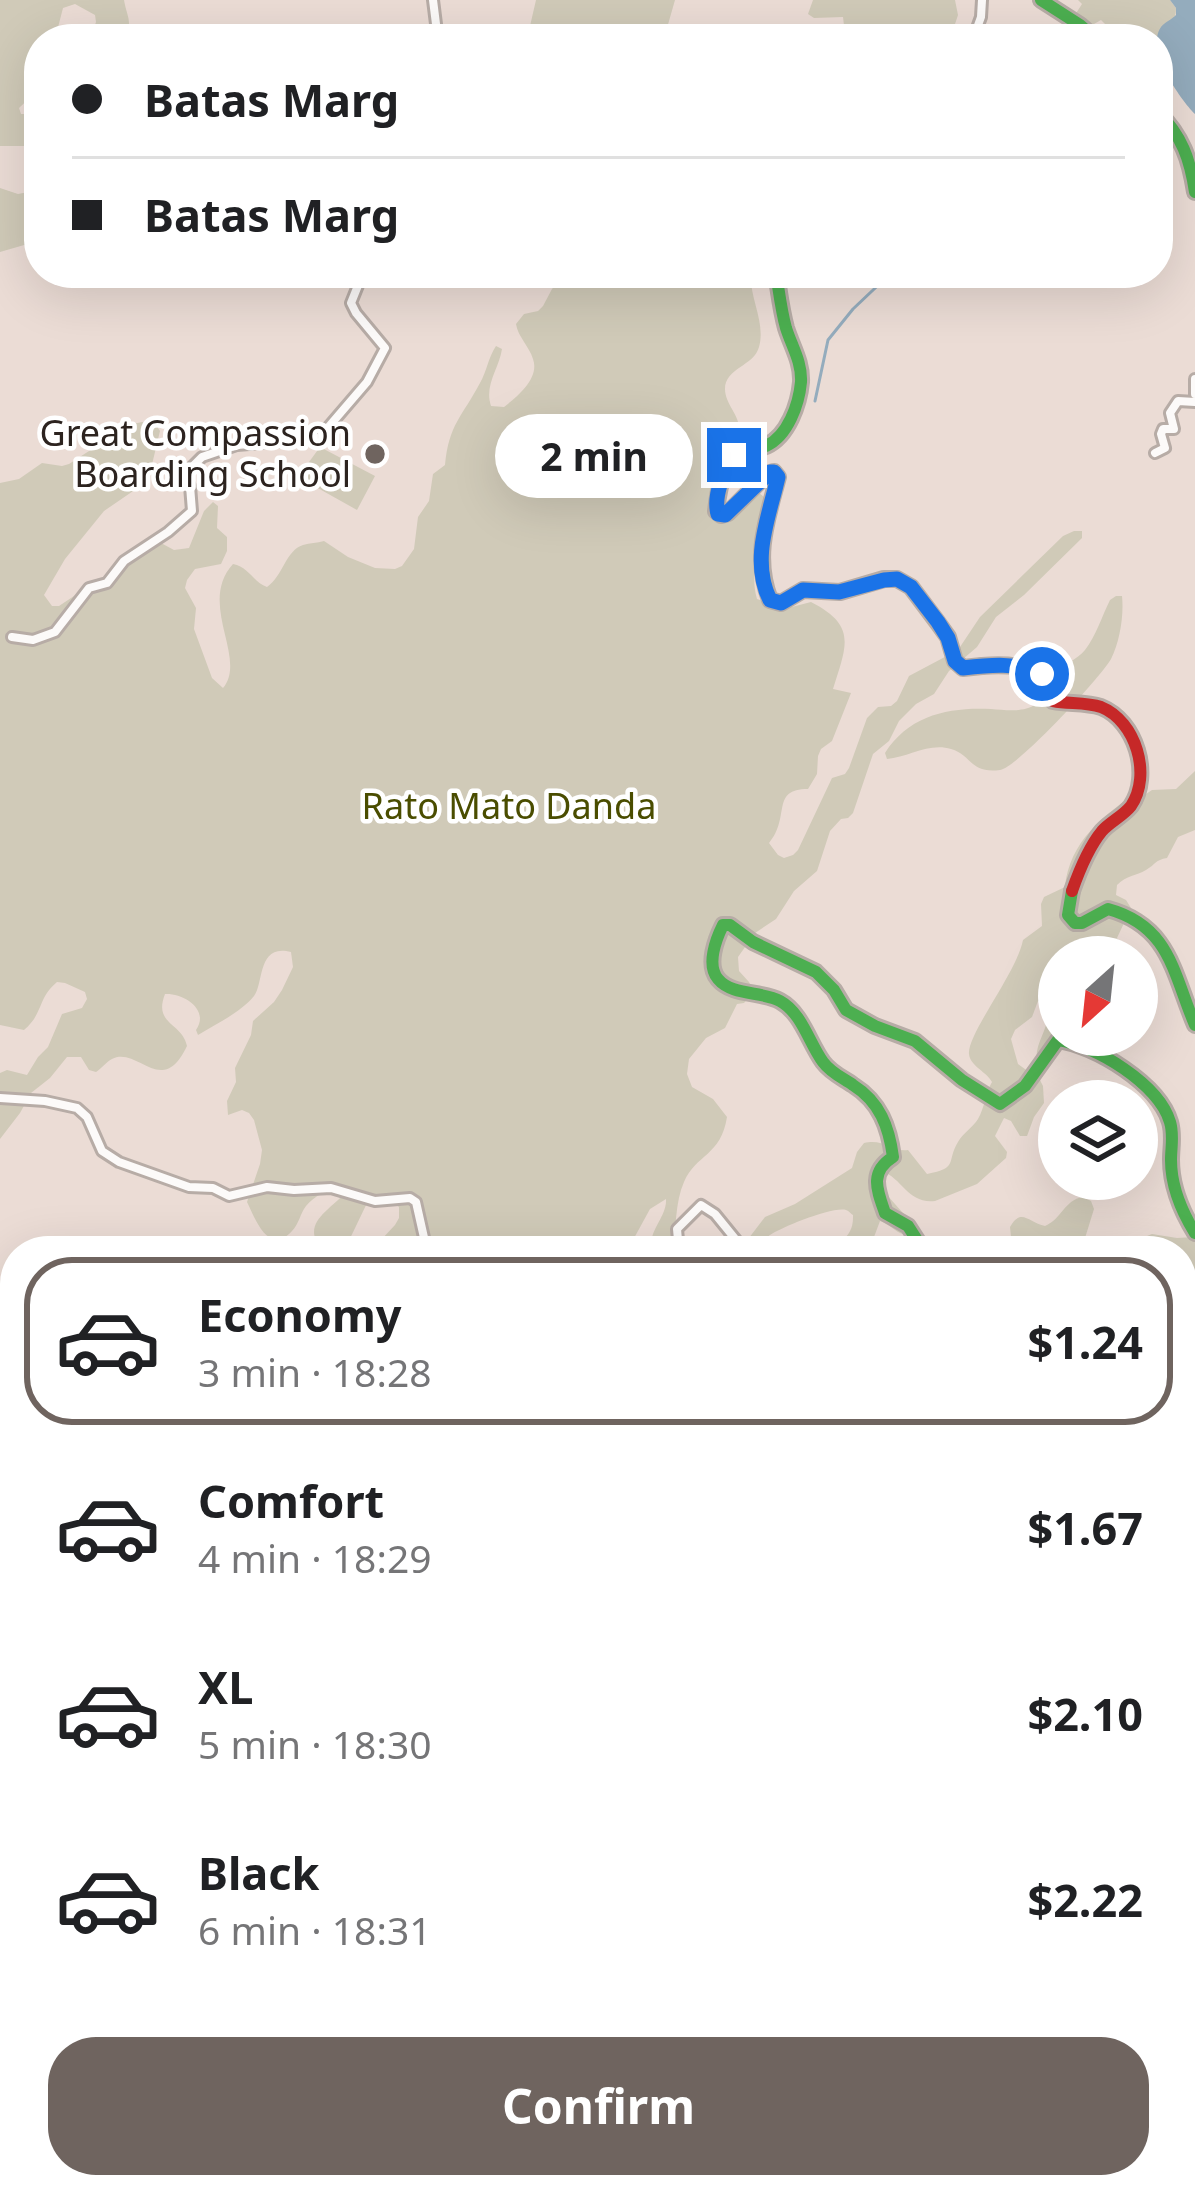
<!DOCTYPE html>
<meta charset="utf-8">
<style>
body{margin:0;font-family:"Noto Sans",sans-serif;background:#f2f2f2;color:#202124;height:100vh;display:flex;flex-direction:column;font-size:45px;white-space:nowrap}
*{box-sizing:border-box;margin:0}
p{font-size:39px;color:#757577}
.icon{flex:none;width:66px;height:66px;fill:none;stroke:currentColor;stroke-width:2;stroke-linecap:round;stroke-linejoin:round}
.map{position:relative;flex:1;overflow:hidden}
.details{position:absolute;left:0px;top:1236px;width:1197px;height:963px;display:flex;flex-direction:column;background:#fff;border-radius:48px 48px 0 0;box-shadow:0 12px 48px #0002}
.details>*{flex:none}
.top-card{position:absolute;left:24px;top:24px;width:1149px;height:264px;border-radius:48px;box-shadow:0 12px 48px #0002;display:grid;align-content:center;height:264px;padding:0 48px;background:#fff}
.needle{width:78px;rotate:207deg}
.fabs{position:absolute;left:1038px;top:936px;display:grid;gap:24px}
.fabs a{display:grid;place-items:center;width:120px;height:120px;border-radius:50%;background:#fff;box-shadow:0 12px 48px #0002;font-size:60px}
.end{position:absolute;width:54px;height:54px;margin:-27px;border:15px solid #1a73e8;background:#fff;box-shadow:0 0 0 6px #fff}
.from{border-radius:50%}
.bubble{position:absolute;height:84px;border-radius:42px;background:#fff;box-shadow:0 12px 48px #0002;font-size:39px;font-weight:700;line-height:84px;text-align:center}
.top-card b{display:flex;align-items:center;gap:42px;height:114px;font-size:45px}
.top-card b+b{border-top:3px solid #e0e0e0}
.top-card i{width:30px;height:30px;background:#202124}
ul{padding:21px 0 0;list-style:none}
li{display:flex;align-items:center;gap:36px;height:168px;margin:0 24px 18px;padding:0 24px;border:6px solid transparent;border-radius:48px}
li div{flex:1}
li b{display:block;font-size:45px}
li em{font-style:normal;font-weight:700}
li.selected{border-color:#6f645f}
li>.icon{width:108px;height:108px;stroke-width:1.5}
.primary-button{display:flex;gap:24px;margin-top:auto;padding:24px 48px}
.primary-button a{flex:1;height:138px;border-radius:48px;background:#6f645f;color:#fff;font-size:48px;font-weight:700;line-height:138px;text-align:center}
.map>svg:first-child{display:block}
.green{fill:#d0cab8}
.water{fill:#94acbd}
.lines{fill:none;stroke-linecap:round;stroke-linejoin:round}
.stream{stroke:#94acbd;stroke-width:3}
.street-casing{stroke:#b7aca6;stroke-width:14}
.fast-casing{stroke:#b7aca6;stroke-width:18}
.slow-casing{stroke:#b7aca6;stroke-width:18}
.jam-casing{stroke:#b7aca6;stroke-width:18}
.street{stroke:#fcfaf9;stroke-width:8}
.fast{stroke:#4caf50;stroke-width:12}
.slow{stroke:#ffc107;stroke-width:12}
.jam{stroke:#c62828;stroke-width:12}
.route{stroke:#1a73e8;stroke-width:15}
.poi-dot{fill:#6f645f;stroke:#fff;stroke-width:4.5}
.labels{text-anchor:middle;stroke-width:9;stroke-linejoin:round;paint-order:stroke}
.poi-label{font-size:36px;fill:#2c231f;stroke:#fff;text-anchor:end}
.park-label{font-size:36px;fill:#4a4d00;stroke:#fff}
</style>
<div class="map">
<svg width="1195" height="2197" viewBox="0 0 1195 2197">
<rect width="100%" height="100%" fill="#ebdcd5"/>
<path class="green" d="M0 0H124C127 18 134 22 123 39H90L96 22 95 15 75 4 63 8 55 39H39V89L19 108 21 114H39V142L30 146H0Z
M536 0H675L665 35 678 39H527Z
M813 0H955L958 15 950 39H839L845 34 843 17 814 18 808 14Z
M1078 0H1170L1176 8C1176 17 1174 20 1166 23L1158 40 1099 39 1095 34 1105 24 1101 20 1087 28 1073 18 1082 4Z
M0 188 18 194 39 190V245L31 243 0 252Z
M566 273H751C749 298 766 322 759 347 754 366 725 368 725 389 725 405 742 417 739 433 738 444 731 449 727 458 718 475 706 503 715 520L730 521 758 492 764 497C767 531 747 564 757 599L784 609 811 602C858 626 846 646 833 689L851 693 832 741 821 749 818 756 817 774 808 789C770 789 791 817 769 843L778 855 784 858 793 855 798 850 832 778 845 774 849 768 867 718 878 707 891 706 897 701 909 676 958 650 980 617 1063 536 1074 531H1082V538L1024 595 996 617 977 647 949 671 934 694 916 704 899 721 889 741 873 754 853 813 848 818 841 819 830 831 817 871 794 891 776 919 755 933 738 957 739 971 749 982 754 992 744 1003 737 1004 725 1028 706 1038 689 1059 687 1074 692 1087 713 1099 727 1117C721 1156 696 1154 684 1182 675 1202 676 1230 673 1251H652C647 1230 667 1218 666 1199L650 1209 627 1251H374L380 1241 395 1225 399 1218V1207L386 1197H374L368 1201 344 1251H323C299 1224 329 1211 345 1193L344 1186 338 1183C328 1190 314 1196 306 1206 300 1214 299 1224 292 1231 268 1257 255 1218 247 1202L260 1164 262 1150 254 1120 249 1113 242 1110 228 1115 227 1101 236 1082 235 1068 251 1035 253 1021 274 1002 282 990 293 967 291 952C257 943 264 983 254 996 240 1013 216 1024 198 1035L196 1030C210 1010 184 993 165 994 153 1025 182 1022 187 1046 162 1099 138 1046 112 1059 106 1062 102 1068 96 1072L89 1070 81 1057H67L50 1078 31 1093 20 1113 0 1139V1073L7 1070 27 1075 38 1057 48 1047 62 1014 82 1008 87 999 85 992 65 983 57 982C37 999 44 1013 24 1030L0 1025V483L19 479 42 463 62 466 69 464 129 425 142 422 156 425 160 431 149 477 139 487 104 511 65 559 44 595 52 606H59L77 594 105 584 134 548 161 543 174 550 189 548 204 511 213 502 218 506 217 528 227 537V551L221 564 195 569 187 580 185 588 196 608 194 629 212 678 223 688C248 658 197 604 233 564 249 567 253 582 267 587 283 576 286 550 303 545 310 543 317 543 324 541L348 557 375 568 395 569 402 566 414 549 418 517 429 501 433 474 445 465C449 424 462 417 480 383 487 371 488 358 496 346L502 349C499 369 484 385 491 406L504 407C517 397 540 378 533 359 529 346 518 337 516 324L524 314 538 311 543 306 552 289Z
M320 447 375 476 357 510 298 477Z
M1116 596H1122C1124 615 1120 641 1111 659 1101 677 1017 768 1000 770 970 774 972 755 951 749 930 742 908 757 887 759L885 753C909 715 949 707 991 709 1006 710 1023 713 1036 704 1047 697 1051 684 1057 674 1063 664 1077 660 1085 650 1096 636 1102 616 1110 600Z
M1195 771V830L1178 837 1167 858C1155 860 1156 864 1146 870 1136 876 1127 875 1117 885L1116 895 1126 900 1131 908 1117 938 1125 957H1059V980L1054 995 1059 1012V1035L1037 1062C1033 1041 1055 1025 1045 1003L1038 1001 1032 1017 1015 1030 1011 1039 1018 1064 1040 1080 1043 1086 1044 1103 1034 1117 1027 1136H1020L1011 1121 1004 1118 995 1136 1007 1152 1006 1158 977 1184 935 1201C908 1204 903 1179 882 1171L878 1179 887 1195 910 1221 909 1235C897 1235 892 1225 880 1221L874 1237 861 1251H815C835 1244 854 1241 853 1215 851 1214 849 1211 846 1210 833 1206 782 1227 770 1235 762 1241 763 1242 759 1251H739L765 1217 795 1204 852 1168 857 1152 864 1143C884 1138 890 1152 908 1150L927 1174C959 1168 946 1162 958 1142 963 1133 973 1127 978 1119 985 1107 985 1094 992 1082 987 1072 970 1066 969 1054 967 1034 1017 972 1023 940L1042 926 1041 904 1044 897 1065 887C1069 842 1104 814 1141 790L1137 800 1152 790 1176 789Z
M1083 1197 1091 1201 1094 1209 1081 1251H1022L1011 1237 1010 1227C1021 1207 1029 1223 1045 1226 1062 1219 1064 1200 1083 1197Z
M1152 1234 1177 1238 1195 1237V1307L1182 1314V1290L1187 1274 1182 1268V1251H1137C1138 1241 1143 1237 1152 1234Z
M1195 1389V2197H899L894 2184H1182V1391Z
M2 1827 7 1832 4 1850 15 1855V1889L11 1896 15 1908H8L7 1912 15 1918V1971L0 1962V1828Z
M0 1975 15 1984V2100L0 2109Z
M15 2110V2184H113L112 2197H0V2121Z"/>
<path class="water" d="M1170 0H1195V114C1180 99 1145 49 1161 27 1165 22 1171 20 1176 15V8Z"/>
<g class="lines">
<path class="stream" d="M815 401 828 340 853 309 891 273"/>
<defs>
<path id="street" d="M433 0 436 24 433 39
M973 39 981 17 982 0
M1195 379V394
M1155 453 1165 448 1161 434 1163 429H1174L1170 413 1178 401 1195 402
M12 637 33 640 55 632 89 588 107 583 124 561 168 532 192 511 190 486 183 476 202 457 237 445 319 438 367 382 385 348 356 313 351 303 363 273
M0 1098 45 1101 77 1108 87 1117 102 1151 119 1162 189 1187 213 1188 229 1196 267 1187 294 1190 331 1188 375 1201 410 1198 416 1202 427 1251
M679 1251 677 1229 701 1205 715 1214 745 1251
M774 1251 808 1243 823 1251
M0 2111 15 2103
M134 2184 136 2197
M644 2197 650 2184
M661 2197 662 2184"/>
<path id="fast" d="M1041 0 1080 25 1096 39
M1158 112C1182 136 1190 159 1195 192
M776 273C779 291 781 310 786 328 792 347 802 362 801 382 799 404 788 436 766 446 758 450 747 446 739 451 722 461 718 494 716 511L721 515 728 513 767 474 774 472 778 477C767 519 753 557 770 600L781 603 803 590 840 592 884 579H897L911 587 938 623 948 637 955 661 963 668 982 666
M1072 891 1068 915 1075 923H1082L1108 909C1170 926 1173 973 1195 1025
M924 1251 908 1226 885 1213C877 1190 869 1172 893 1157 889 1127 880 1102 853 1085 843 1078 831 1073 823 1062 809 1043 802 1013 780 1001 762 991 732 996 718 979 706 965 716 939 723 925H730L753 942 816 972 834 990 846 1010 875 1026 915 1041 962 1080 1000 1104 1025 1086 1058 1040C1095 1045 1159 1084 1170 1122 1174 1135 1171 1147 1171 1160 1171 1186 1182 1212 1195 1233
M565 2184 574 2185 585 2197"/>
<path id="slow" d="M0 1510 15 1524"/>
<path id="jam" d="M982 666C1007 664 1030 665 1050 682L1053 701C1068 704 1086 702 1101 707 1136 721 1152 775 1131 806 1123 816 1110 822 1102 831 1088 848 1079 871 1072 891"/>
</defs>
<use href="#street" class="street-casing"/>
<use href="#fast" class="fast-casing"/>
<use href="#slow" class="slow-casing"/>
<use href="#jam" class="jam-casing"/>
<use href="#street" class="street"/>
<use href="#fast" class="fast"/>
<use href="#slow" class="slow"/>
<use href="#jam" class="jam"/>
</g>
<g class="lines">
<path class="route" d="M734 455C724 470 713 496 718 514L725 515 770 472H774L778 477C769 517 750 560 770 600L781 603 803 590 839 592 884 580 897 579 911 587 938 622 948 638 955 661 963 668C989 665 1018 662 1042 674"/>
</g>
<circle class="poi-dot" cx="375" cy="454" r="12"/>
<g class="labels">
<g class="poi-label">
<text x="351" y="446">Great Compassion<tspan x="351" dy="41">Boarding School</tspan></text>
</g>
<g class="park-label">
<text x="509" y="819">Rato Mato Danda</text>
</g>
</g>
</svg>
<div class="fabs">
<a><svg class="needle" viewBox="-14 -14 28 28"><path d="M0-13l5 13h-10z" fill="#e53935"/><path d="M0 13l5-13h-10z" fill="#757577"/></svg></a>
<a><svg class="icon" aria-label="layers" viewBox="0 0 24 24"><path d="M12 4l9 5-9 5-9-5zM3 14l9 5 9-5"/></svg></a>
</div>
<i class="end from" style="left:1042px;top:674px"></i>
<i class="end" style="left:734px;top:455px"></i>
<div class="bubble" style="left:495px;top:414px;width:198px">2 min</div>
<div class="top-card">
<b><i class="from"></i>Batas Marg</b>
<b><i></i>Batas Marg</b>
</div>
<section class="details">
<ul>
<li class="selected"><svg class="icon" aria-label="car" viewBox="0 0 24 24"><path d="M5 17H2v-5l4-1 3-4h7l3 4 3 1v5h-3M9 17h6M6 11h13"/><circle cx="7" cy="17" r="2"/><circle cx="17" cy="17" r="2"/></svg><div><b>Economy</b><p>3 min · 18:28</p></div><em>$1.24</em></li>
<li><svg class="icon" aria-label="car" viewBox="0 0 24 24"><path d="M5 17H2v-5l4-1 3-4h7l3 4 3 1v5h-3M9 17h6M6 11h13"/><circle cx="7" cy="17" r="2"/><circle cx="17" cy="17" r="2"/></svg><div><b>Comfort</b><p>4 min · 18:29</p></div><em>$1.67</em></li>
<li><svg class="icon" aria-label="car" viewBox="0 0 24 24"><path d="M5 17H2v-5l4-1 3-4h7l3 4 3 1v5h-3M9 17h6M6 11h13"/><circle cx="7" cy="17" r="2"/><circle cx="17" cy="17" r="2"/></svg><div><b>XL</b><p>5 min · 18:30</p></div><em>$2.10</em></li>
<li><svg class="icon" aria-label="car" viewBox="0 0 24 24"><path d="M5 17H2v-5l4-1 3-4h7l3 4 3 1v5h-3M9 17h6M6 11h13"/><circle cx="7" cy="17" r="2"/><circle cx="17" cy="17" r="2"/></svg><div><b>Black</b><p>6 min · 18:31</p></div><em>$2.22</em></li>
</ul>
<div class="primary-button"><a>Confirm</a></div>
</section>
</div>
